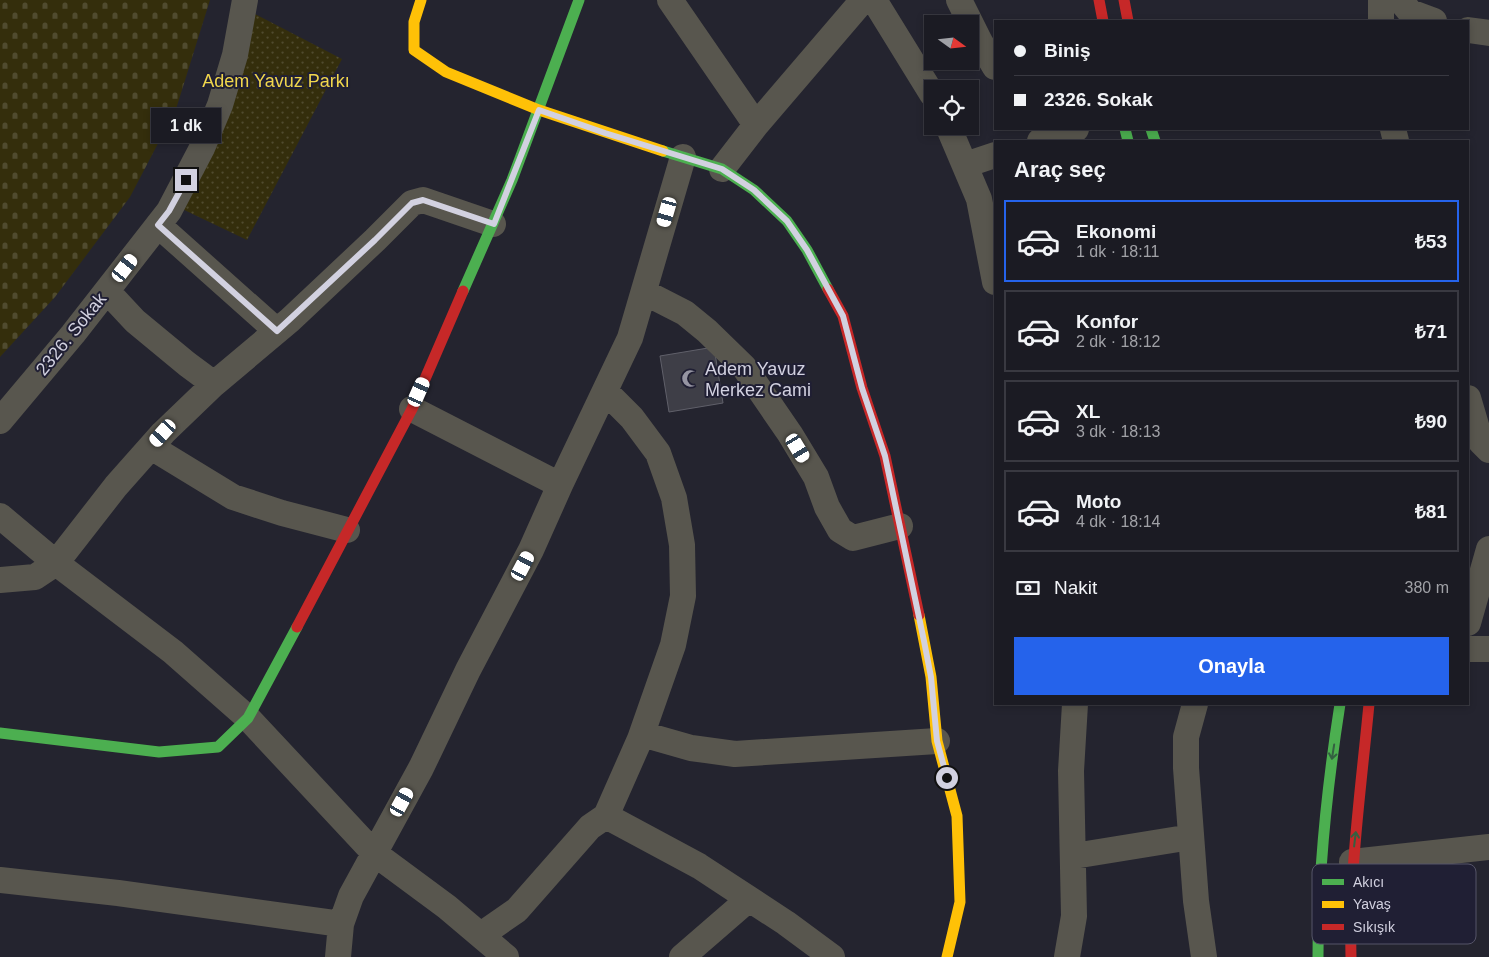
<!DOCTYPE html>
<html lang="tr">
<meta charset="utf-8">
<style>
body{margin:0;font-family:Helvetica,sans-serif;background:#282830;color:#f1f3f6;height:100vh;display:flex;flex-direction:column;font-size:19px;white-space:nowrap}
*{box-sizing:border-box;margin:0}
p{font-size:16px;color:#a0a1a6}
.icon{flex:none;width:28px;height:28px;fill:none;stroke:currentColor;stroke-width:2;stroke-linecap:round;stroke-linejoin:round}
.map{position:relative;flex:1;overflow:hidden}
.details{position:absolute;left:994px;top:140px;width:475px;height:565px;display:flex;flex-direction:column;background:#1b1b23;border-radius:0px;box-shadow:0 2px 8px #0003,0 0 0 1px #393941}
.details>*{flex:none}
.banner{position:absolute;left:994px;top:20px;width:475px;height:110px;border-radius:0px;box-shadow:0 2px 8px #0003,0 0 0 1px #393941;display:grid;align-content:center;height:110px;padding:0 20px;background:#1b1b23}
.needle{width:32px;rotate:105deg}
.tools{position:absolute;left:924px;top:15px;display:grid;gap:10px}
.tools a{display:grid;place-items:center;width:55px;height:55px;border-radius:0px;background:#1b1b23;box-shadow:0 2px 8px #0003,0 0 0 1px #393941;font-size:25px}
.end{position:absolute;width:22px;height:22px;margin:-11px;border:6px solid #d2d1e0;background:#111;box-shadow:0 0 0 2px #111}
.from{border-radius:50%}
.bubble{position:absolute;height:35px;border-radius:0px;background:#1b1b23;box-shadow:0 2px 8px #0003,0 0 0 1px #393941;font-size:16px;font-weight:800;line-height:35px;text-align:center}
.car{position:absolute;width:15px;height:30px;margin:-15px -8px;border-radius:6px;box-shadow:0 0 4px 1px #0007;background:linear-gradient(#fff 24%,#345 0 40%,#fff 0 76%,#345 0 86%,#fff 0)}
.banner b{display:flex;align-items:center;gap:18px;height:48px;font-size:19px}
.banner b+b{border-top:1px solid #393941}
.banner i{width:12px;height:12px;background:#f1f3f6}
ul{padding:0;list-style:none}
li{display:flex;align-items:center;gap:15px;height:82px;margin:0 10px 8px;padding:0 10px;border:2px solid #393941;border-radius:0px}
li div{flex:1}
li b{display:block;font-size:19px}
li em{font-style:normal;font-weight:800}
li.on{border-color:#2563eb}
li>.icon{width:45px;height:45px;stroke-width:1.5}
h2{padding:0 20px;font-size:22px;line-height:60px}
.pay{display:flex;align-items:center;gap:12px;height:55px;padding:0 20px;font-size:19px}
.pay p{margin-inline-start:auto}
.button{display:flex;gap:10px;margin-top:auto;padding:10px 20px}
.button a{flex:1;height:58px;border-radius:0px;background:#2563eb;color:#fff;font-size:20px;font-weight:800;line-height:58px;text-align:center}
.map>svg:first-child{display:block}
.cemetery{fill:url(#cemetery-stones)}
.park{fill:url(#park-dots)}
.building{fill:#3e3e47;stroke:#60606a}
.lines{fill:none;stroke-linecap:round;stroke-linejoin:round}
.street{stroke:#58564e;stroke-width:26}
.fast{stroke:#4caf50;stroke-width:11}
.slow{stroke:#ffc107;stroke-width:11}
.jam{stroke:#c62828;stroke-width:11}
.oneway{stroke:#346041}
.route{stroke:#d2d1e0;stroke-width:6}
.labels{text-anchor:middle;stroke-width:4;stroke-linejoin:round;paint-order:stroke}
.park-label{font-size:18px;fill:#f0d64c;stroke:#201f34}
.street-label{font-size:18px;fill:#d2d1e0;stroke:#201f34}
.poi-label{font-size:18px;fill:#d2d1e0;stroke:#201f34;text-anchor:start}
.key{fill:#201f34;stroke:#555468;stroke-width:1}
.key-label{font-size:14px;fill:#d2d1e0}
</style>
<div class="map">
<svg width="1489" height="957" viewBox="0 0 1489 957">
<defs>
<pattern id="cemetery-stones" width="16" height="16" patternUnits="userSpaceOnUse" patternTransform="scale(1.25)"><rect width="16" height="16" fill="#342e0c"/><path d="M2 7V4a2 2 0 0 1 4 0v3zM10 15v-3a2 2 0 0 1 4 0v3z" fill="#504b2f"/></pattern>
<pattern id="park-dots" width="8" height="8" patternUnits="userSpaceOnUse" patternTransform="scale(1.25)"><rect width="8" height="8" fill="#342e0c"/><path d="M2 2h.1M6 6h.1" fill="none" stroke="#504b2f" stroke-width="1.8" stroke-linecap="round"/></pattern>
</defs>
<rect width="100%" height="100%" fill="#24242f"/>
<path class="cemetery" d="M0 0H210L176 109 130 197 55 297 0 357Z"/>
<path class="park" d="M251 12 342 59 247 240 178 207Z"/>
<path class="building" d="M714 347 723 403 669 412 660 356Z"/>
<g class="lines">
<path class="street" d="M670 0 756 125
M874 0 932 94
M959 0 980 42 995 67
M1400 0 1410 12 1434 21
M1381 21V0
M1468 30 1489 33
M948 126 979 199 995 282
M1393 129 1396 141
M1040 141 1076 129
M965 165 995 155
M722 169 756 125 863 0
M158 225 277 331
M107 291 135 321 187 364 214 384
M644 292 685 313 707 331 744 367 790 434 816 477 827 507 840 530 853 538 900 526
M1468 398 1481 442 1489 450
M412 409 560 485
M0 421 73 334 169 211 202 148 220 105 235 55 245 0
M151 447 233 497 282 513 347 530
M0 516 56 563 173 652 248 718 374 853 447 907 506 957
M0 580 35 577 56 563 116 486 163 433 214 384 290 320 375 240 412 203 423 200 493 224
M1468 623 1489 549
M1468 649H1489
M1195 704 1186 737V768L1196 901 1204 957
M642 734 691 748 735 754 937 741
M606 816 699 866 786 923 832 957
M1074 856 1191 837
M1352 862 1489 847
M0 880 118 893 341 924
M481 935 517 910 590 827 606 816 640 739 673 645 683 596 682 545 674 498 658 453 632 418 605 391
M338 957 341 924 351 896 421 768 468 670 531 550 560 485 630 338 683 157
M682 957 749 899
M1067 957 1074 916 1071 771 1075 704"/>
<path class="fast" d="M1125 129 1128 141
M1151 129 1155 141
M663 151 722 169 754 190 787 221 807 250 828 289
M463 291 512 180 579 0
M0 733 159 752 218 747 248 718 297 627
M1318 957C1318 873 1327 787 1340 704"/>
<path class="slow" d="M421 0 414 22V50L446 72 539 110 663 151
M919 615 931 677 937 741 957 816 960 902 947 957"/>
<path class="jam" d="M1099 0 1103 21
M1124 0 1128 21
M828 289 843 316 862 388 885 456 919 615
M297 627 412 409 463 291
M1351 957C1349 872 1361 788 1369 704"/>
</g>
<defs><path id="oneway-shaft" d="M-6 0H5M1.5-3L5.5 0L1.5 3" fill="none" stroke-width="1.6" stroke-linecap="round" stroke-linejoin="round" transform="scale(1.25)"/></defs>
<g class="oneway">
<use href="#oneway-shaft" transform="translate(1333 752) rotate(99)"/>
<use href="#oneway-shaft" transform="translate(1355 839) rotate(-83)"/>
</g>
<g class="lines">
<path class="route" d="M186 180 169 211 158 225 277 331 375 240 412 203 423 200 494 224 539 110 605 133 722 169 754 190 787 221 807 250 843 316 862 388 885 456 924 641 931 677 937 741 947 778"/>
</g>
<defs>
<symbol id="mosque-bare" viewBox="-9 -9 18 18"><path d="M3.5-4.9A6 6 0 1 0 3.5 4.9A5 5 0 1 1 3.5-4.9Z" fill="#9594a2" stroke="#201f34" stroke-width="2.5" paint-order="stroke"/></symbol>
</defs>
<g fill-rule="evenodd">
<use href="#mosque-bare" x="678" y="366" width="25" height="25"/>
</g>
<g class="labels">
<g class="park-label">
<text x="276" y="87">Adem Yavuz Parkı</text>
</g>
<g class="street-label">
<text transform="translate(71 334) rotate(-51)" y="6">2326. Sokak</text>
</g>
<g class="poi-label">
<text x="705" y="375">Adem Yavuz<tspan x="705" dy="21">Merkez Cami</tspan></text>
</g>
</g>
<rect x="1312" y="864" width="164" height="80" rx="8" class="key"/>
<rect x="1322" y="879" width="22" height="6" fill="#4caf50"/>
<rect x="1322" y="901" width="22" height="7" fill="#ffc107"/>
<rect x="1322" y="924" width="22" height="6" fill="#c62828"/>
<g class="key-label">
<text x="1353" y="887">Akıcı</text>
<text x="1353" y="909">Yavaş</text>
<text x="1353" y="932">Sıkışık</text>
</g>
</svg>
<div class="tools">
<a><svg class="needle" viewBox="-14 -14 28 28"><path d="M0-13l5 13h-10z" fill="#e53935"/><path d="M0 13l5-13h-10z" fill="#a0a1a6"/></svg></a>
<a><svg class="icon" aria-label="locate" viewBox="0 0 24 24"><circle cx="12" cy="12" r="6"/><path d="M12 2v4M12 18v4M2 12h4M18 12h4"/></svg></a>
</div>
<i class="end from" style="left:947px;top:778px"></i>
<i class="end" style="left:186px;top:180px"></i>
<div class="bubble" style="left:151px;top:108px;width:70px">1 dk</div>
<i class="car" style="left:667px;top:212px;rotate:196deg"></i>
<i class="car" style="left:125px;top:268px;rotate:38deg"></i>
<i class="car" style="left:419px;top:392px;rotate:24deg"></i>
<i class="car" style="left:163px;top:433px;rotate:222deg"></i>
<i class="car" style="left:798px;top:448px;rotate:149deg"></i>
<i class="car" style="left:523px;top:566px;rotate:28deg"></i>
<i class="car" style="left:402px;top:802px;rotate:29deg"></i>
<div class="banner">
<b><i class="from"></i>Biniş</b>
<b><i></i>2326. Sokak</b>
</div>
<section class="details">
<h2>Araç seç</h2>
<ul>
<li class="on"><svg class="icon" aria-label="car" viewBox="0 0 24 24"><path d="M5 17H2v-5l4-1 3-4h7l3 4 3 1v5h-3M9 17h6M6 11h13"/><circle cx="7" cy="17" r="2"/><circle cx="17" cy="17" r="2"/></svg><div><b>Ekonomi</b><p>1 dk · 18:11</p></div><em>₺53</em></li>
<li><svg class="icon" aria-label="car" viewBox="0 0 24 24"><path d="M5 17H2v-5l4-1 3-4h7l3 4 3 1v5h-3M9 17h6M6 11h13"/><circle cx="7" cy="17" r="2"/><circle cx="17" cy="17" r="2"/></svg><div><b>Konfor</b><p>2 dk · 18:12</p></div><em>₺71</em></li>
<li><svg class="icon" aria-label="car" viewBox="0 0 24 24"><path d="M5 17H2v-5l4-1 3-4h7l3 4 3 1v5h-3M9 17h6M6 11h13"/><circle cx="7" cy="17" r="2"/><circle cx="17" cy="17" r="2"/></svg><div><b>XL</b><p>3 dk · 18:13</p></div><em>₺90</em></li>
<li><svg class="icon" aria-label="car" viewBox="0 0 24 24"><path d="M5 17H2v-5l4-1 3-4h7l3 4 3 1v5h-3M9 17h6M6 11h13"/><circle cx="7" cy="17" r="2"/><circle cx="17" cy="17" r="2"/></svg><div><b>Moto</b><p>4 dk · 18:14</p></div><em>₺81</em></li>
</ul>
<div class="pay"><svg class="icon" aria-label="cash" viewBox="0 0 24 24"><path d="M3 7h18v10H3z"/><circle cx="12" cy="12" r="2"/></svg>Nakit<p>380 m</p></div>
<div class="button"><a>Onayla</a></div>
</section>
</div>
